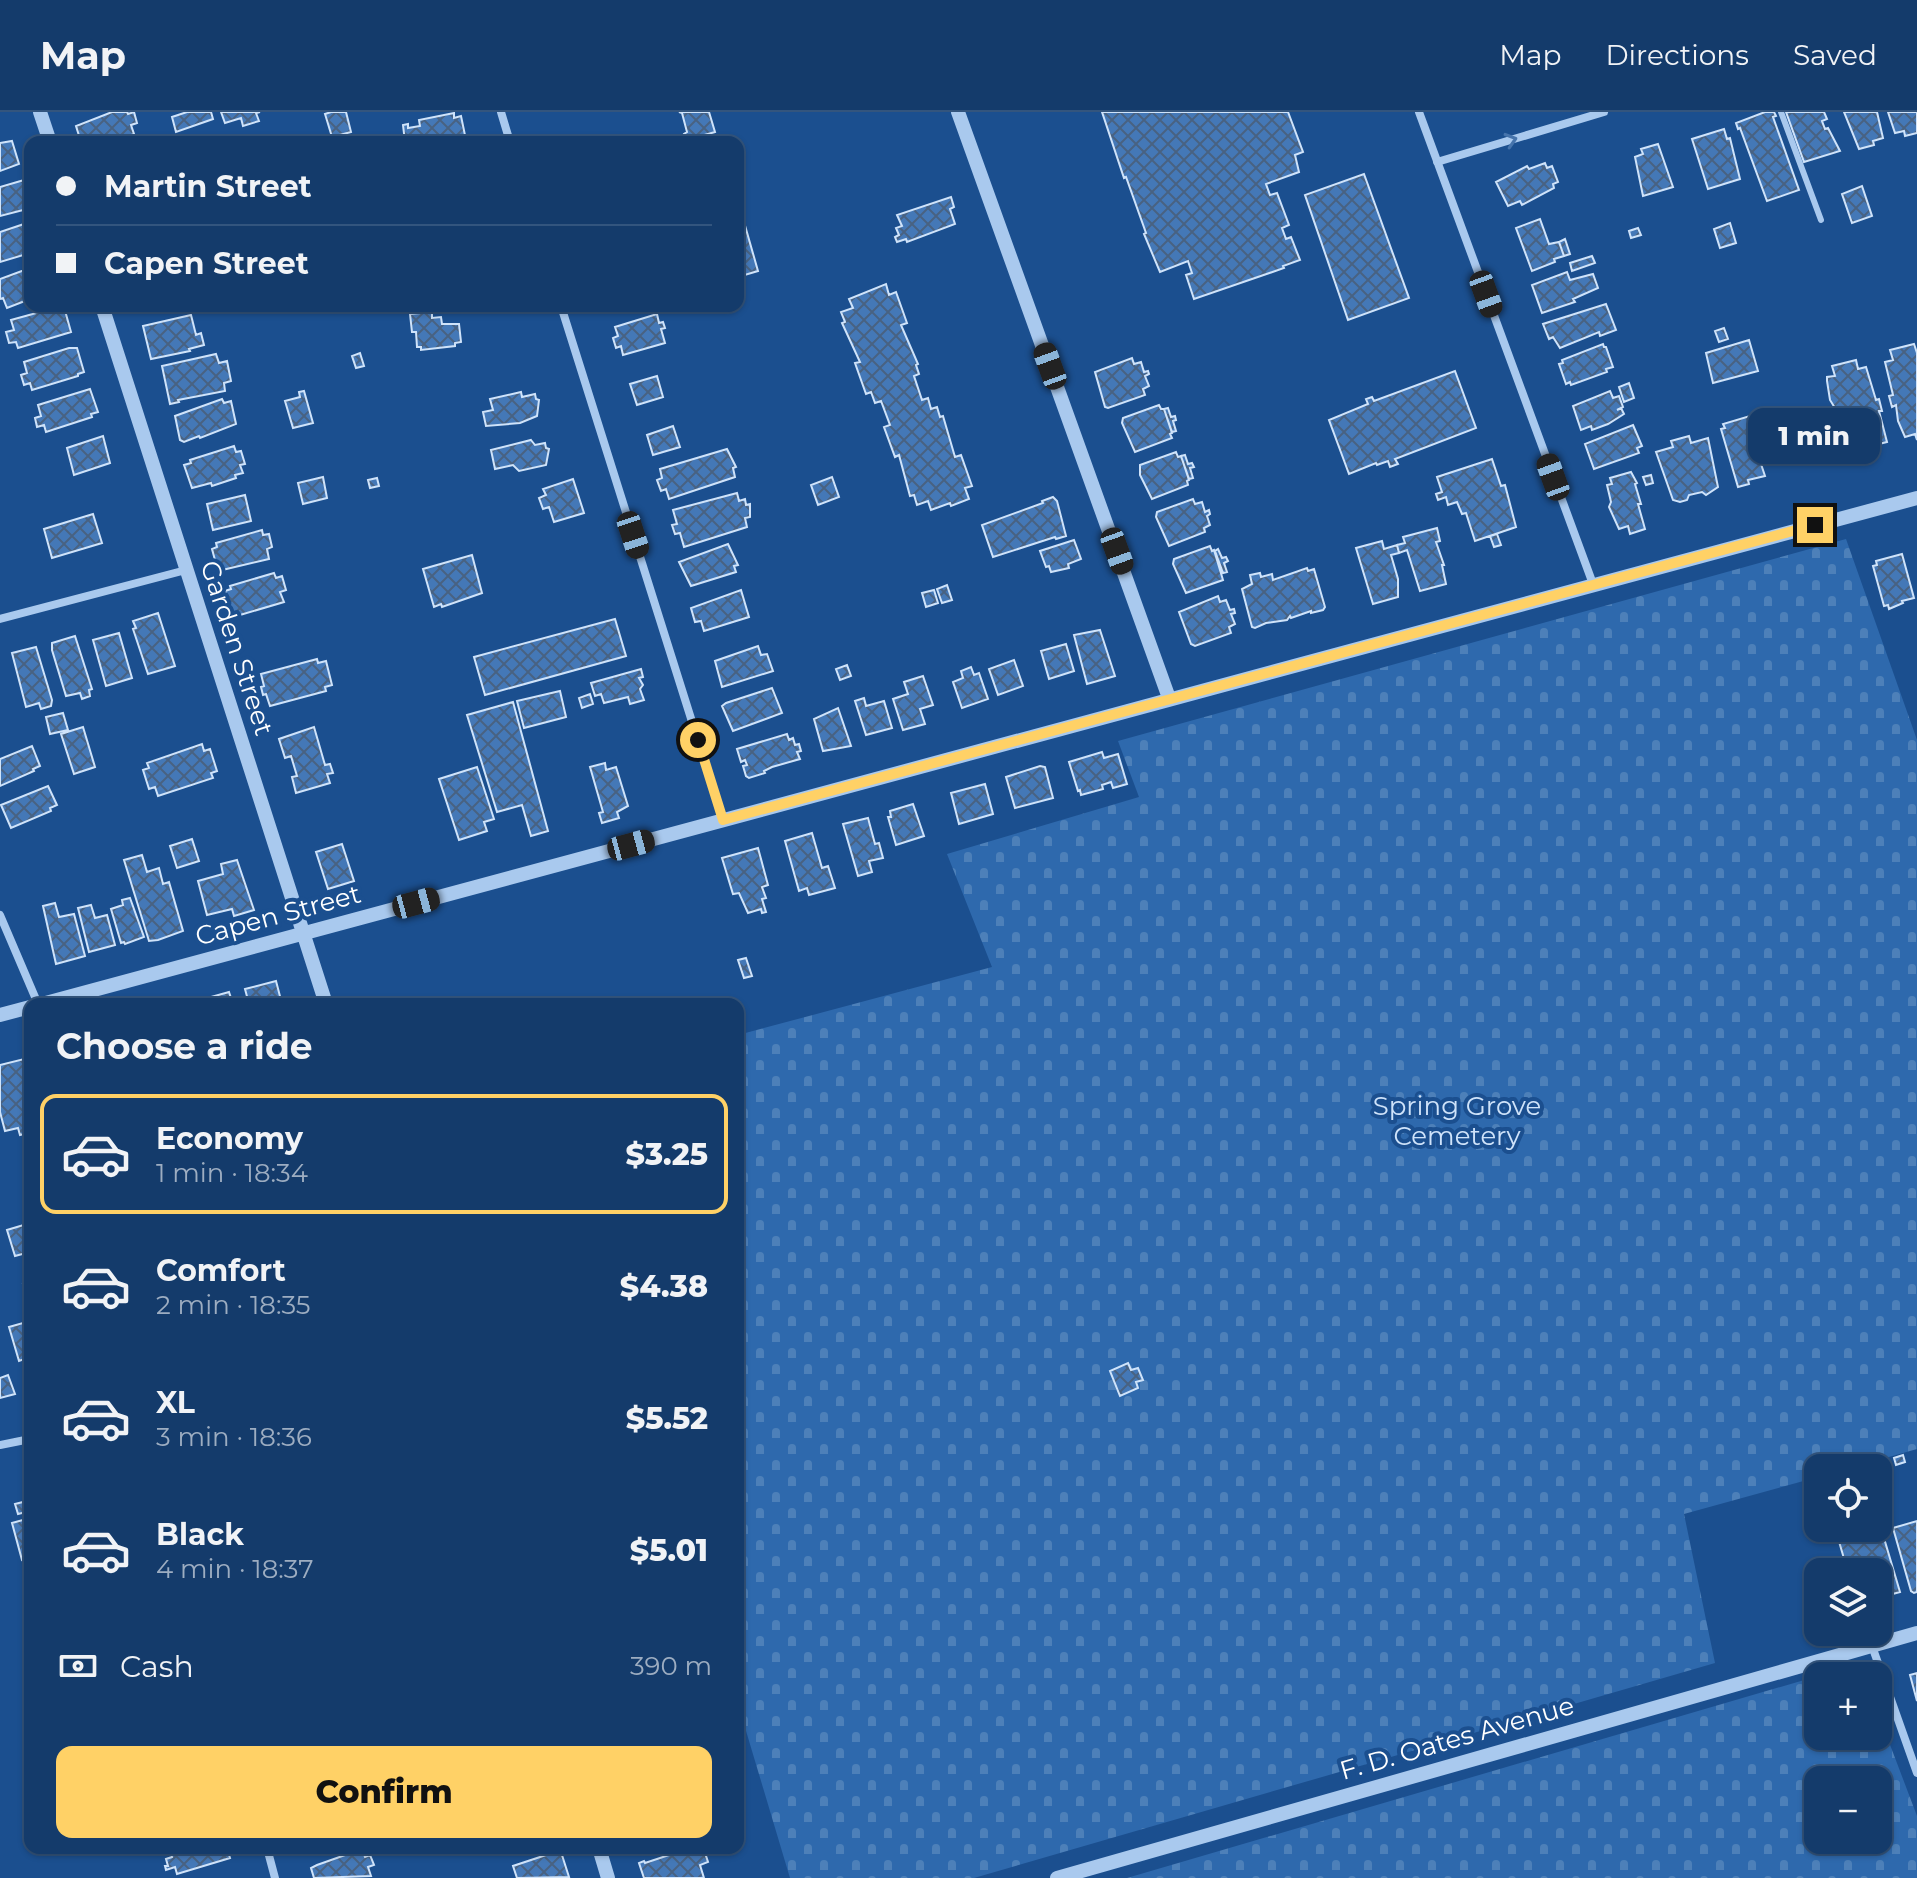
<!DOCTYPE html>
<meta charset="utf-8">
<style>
body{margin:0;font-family:Montserrat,sans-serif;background:#214673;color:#f1f3f6;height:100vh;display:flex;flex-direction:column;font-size:30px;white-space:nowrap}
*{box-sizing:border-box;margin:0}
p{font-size:26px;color:#9dadc1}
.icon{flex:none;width:44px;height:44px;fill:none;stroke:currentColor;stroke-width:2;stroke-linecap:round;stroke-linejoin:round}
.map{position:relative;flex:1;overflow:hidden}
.drawer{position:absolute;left:24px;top:886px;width:720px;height:856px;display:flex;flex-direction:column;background:#143b6b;border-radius:16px;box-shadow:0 2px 6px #0004,0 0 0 2px #33557e}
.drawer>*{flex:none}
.hud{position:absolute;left:24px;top:24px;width:720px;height:176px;border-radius:16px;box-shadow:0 2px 6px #0004,0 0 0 2px #33557e;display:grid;align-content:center;height:176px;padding:0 32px;background:#143b6b}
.buttons{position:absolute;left:1804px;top:1342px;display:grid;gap:16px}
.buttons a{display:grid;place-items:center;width:88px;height:88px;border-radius:16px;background:#143b6b;box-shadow:0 2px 6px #0004,0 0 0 2px #33557e;font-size:40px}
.end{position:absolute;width:36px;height:36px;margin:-18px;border:10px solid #ffd166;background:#111;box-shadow:0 0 0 4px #111}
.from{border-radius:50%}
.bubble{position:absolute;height:56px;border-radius:16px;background:#143b6b;box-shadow:0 2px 6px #0004,0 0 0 2px #33557e;font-size:26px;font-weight:800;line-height:56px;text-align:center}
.car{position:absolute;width:24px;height:48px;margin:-24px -12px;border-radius:10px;box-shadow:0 0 6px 2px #0007;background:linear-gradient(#222 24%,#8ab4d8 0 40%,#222 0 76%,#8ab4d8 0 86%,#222 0)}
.hud b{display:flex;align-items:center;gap:28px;height:76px;font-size:30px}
.hud b+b{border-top:2px solid #33557e}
.hud i{width:20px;height:20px;background:#f1f3f6}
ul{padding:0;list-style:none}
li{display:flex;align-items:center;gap:24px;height:120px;margin:0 16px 12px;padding:0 16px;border:4px solid transparent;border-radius:16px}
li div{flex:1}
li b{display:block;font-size:30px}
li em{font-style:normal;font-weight:800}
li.selected{border-color:#ffd166}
li>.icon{width:72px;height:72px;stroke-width:1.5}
h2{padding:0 32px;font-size:36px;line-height:96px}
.pay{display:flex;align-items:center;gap:20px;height:88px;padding:0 32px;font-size:30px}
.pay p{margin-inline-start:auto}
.action{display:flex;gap:16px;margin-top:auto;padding:16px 32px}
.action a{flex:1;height:92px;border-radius:16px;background:#ffd166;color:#111;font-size:32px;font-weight:800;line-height:92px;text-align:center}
header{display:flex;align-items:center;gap:48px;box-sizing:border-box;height:112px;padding:0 40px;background:#143b6b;border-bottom:2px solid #33557e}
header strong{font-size:38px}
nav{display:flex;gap:44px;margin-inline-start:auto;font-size:28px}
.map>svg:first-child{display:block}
.cemetery{fill:url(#cemetery-stones);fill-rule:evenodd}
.building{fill:url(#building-cross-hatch);stroke:#cfe3fa;stroke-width:2}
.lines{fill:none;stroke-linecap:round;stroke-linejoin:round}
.service{stroke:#a9c9ee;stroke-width:6}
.minor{stroke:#a9c9ee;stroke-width:8}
.tertiary{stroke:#a9c9ee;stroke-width:14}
.oneway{stroke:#4674ac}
.route{stroke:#ffd166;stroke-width:10}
.labels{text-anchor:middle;stroke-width:8;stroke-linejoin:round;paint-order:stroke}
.street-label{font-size:26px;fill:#fff;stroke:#1b4f8f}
.park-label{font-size:26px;fill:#cfe3fa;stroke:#1b4f8f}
</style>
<header>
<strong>Map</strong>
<nav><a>Map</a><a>Directions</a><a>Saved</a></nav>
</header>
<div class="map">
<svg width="1917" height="1766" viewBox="0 0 1917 1766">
<defs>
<pattern id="cemetery-stones" width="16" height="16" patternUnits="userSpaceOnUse" patternTransform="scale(2)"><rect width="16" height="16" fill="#2e69ad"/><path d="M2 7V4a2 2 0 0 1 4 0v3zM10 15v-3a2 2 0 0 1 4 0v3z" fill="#4d80b9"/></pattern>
<pattern id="building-cross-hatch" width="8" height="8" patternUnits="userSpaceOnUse" patternTransform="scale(2)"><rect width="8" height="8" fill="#4478b7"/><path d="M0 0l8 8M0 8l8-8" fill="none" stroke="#486282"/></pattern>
</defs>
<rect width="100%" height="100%" fill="#1b4f8f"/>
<path class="cemetery" d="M1846 427 1917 628V1337L1850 1356H1818V1365L1684 1402 1715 1551 974 1766H790L738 1592V923L992 855 947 742 1139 685 1118 629Z
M1818 1564V1624H1878V1601L1917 1704V1766H1127ZM1818 1668H1878V1728H1818Z"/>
<path class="building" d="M112 0H127L128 2 134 0 137 11 131 13 134 22 114 30H81L76 14Z
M187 0H211L213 7 176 20 172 5Z
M221 0H260L256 1 259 9 243 14 241 6 225 11Z
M331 0H346L351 20 332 25 325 2Z
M679 0H709L715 20 694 26 696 30H668L685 25 684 22 687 20 682 1Z
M1102 0H1288L1303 40 1295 43 1299 60 1266 72 1270 83 1277 81 1289 113 1282 116 1286 127 1291 125 1300 148 1283 154 1284 156 1194 187 1186 163 1192 161 1188 149 1160 160 1144 122 1146 121 1126 65 1124 66Z
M1765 0H1774L1776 4 1773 5 1799 78 1767 89 1740 16 1738 17 1736 11Z
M1786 0H1824L1827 7 1822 9 1825 17 1828 16 1840 39 1804 50Z
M1844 0H1877L1883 26 1873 29 1874 33 1859 37Z
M1888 0H1917V21L1905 24 1904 19 1895 21Z
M454 1V6L461 4 466 28 405 30 403 13 408 12V16L420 14 419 8Z
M1724 17 1727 27 1730 26 1740 67 1708 77 1692 27Z
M12 29 19 52 0 59V31Z
M1658 32 1673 75 1643 84 1635 45 1643 42 1641 37Z
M1545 51 1547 56 1552 54 1558 70 1553 72 1554 76 1522 93 1520 89 1508 94 1496 70 1527 54 1529 57Z
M1364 62 1409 186 1348 208 1305 83Z
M24 68 30 87 25 91 27 97 0 104V75Z
M1862 74 1872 104 1852 111 1842 82Z
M951 85 954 95 950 97 955 112 907 130 906 127 897 130 895 125 899 123 896 116 902 114 897 103Z
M1540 107 1549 132 1559 130 1564 144 1554 147 1555 150 1532 159 1516 116Z
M30 110V141L0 150V120Z
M744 110 758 159 738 165V112Z
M1730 111 1736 131 1720 136 1714 117Z
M1638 116 1641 123 1631 126 1629 119Z
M1565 127 1570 142 1564 144 1559 130Z
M1592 144 1595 151 1572 159 1570 151Z
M30 156V187L7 196 3 186 0 187V167Z
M1567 160 1570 168 1593 162 1598 176 1573 187 1575 190 1542 201 1532 173Z
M886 172 889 183 896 180 907 211 901 213 918 252 916 253 919 262 914 264 922 288 928 286 931 297 937 295 940 305 943 304 955 345 961 343 972 374 965 376 969 387 951 394 950 391 931 398 928 389 917 393 914 383 910 384 899 343 895 345 884 315 890 313 881 289 875 291 871 280 866 282 855 251 860 250 842 211 845 210 841 200 853 196 849 187Z
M1606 192 1616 218 1600 224 1599 220 1560 236 1553 225 1549 227 1543 212Z
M58 195V197L64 195 71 220 18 236 16 230 9 231 6 220 14 218 11 208Z
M432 200V206L441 205 442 212H459L461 230 455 231V234L421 238V235H417L416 220H412L410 202Z
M657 202 659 211 663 210 665 216 661 217 665 231 623 243 621 234 616 236 613 226 618 224 615 215Z
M191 203 196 223 201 221 204 233 189 237 190 239 151 247 143 214Z
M1724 216 1728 227 1719 230 1715 219Z
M1749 228 1758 259 1713 271 1706 241Z
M1603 232 1604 235H1606L1613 255 1606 257 1607 260 1571 273 1570 270 1566 272 1559 252 1563 251 1562 248Z
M1914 232 1917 241V328L1915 322 1905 325 1898 309 1896 293 1892 295 1889 284 1893 283 1885 250 1893 248 1890 238Z
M69 236H77L84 260 78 262V264L32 278 30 271 24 273 21 263 27 261 24 250Z
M360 241 364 254 356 256 352 244Z
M216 242 219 251 227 249 231 269 224 271 225 279 178 288 179 290 170 292 162 254Z
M1132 246 1134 252 1141 250 1144 260 1148 259 1149 262 1145 264 1149 274 1143 277 1145 283 1108 296 1105 295 1095 260Z
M1856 248 1858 257 1866 255 1876 288 1879 287 1882 299H1879L1887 330 1875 333 1878 343 1860 348 1857 337 1846 340 1840 324 1835 296 1830 288 1827 269V265L1835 264 1832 254Z
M1455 259 1476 316 1395 347 1398 352 1390 355 1388 349 1377 353 1376 351 1349 362 1329 308 1368 292 1366 287 1372 285 1374 289Z
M657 264 663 285 637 293 630 272Z
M1629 271 1634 286 1624 290 1619 275Z
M90 277 98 300 91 302 92 305 46 320 44 313 37 315 35 306 41 304 38 293Z
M304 279 313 311 293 316 285 289 300 285 299 280Z
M1610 279 1613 286 1619 284 1623 295 1617 298 1621 296 1624 302 1608 312 1592 318 1591 314 1581 318 1573 294Z
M521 280 522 285 535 282 536 287 539 288 537 304 520 311 486 314 483 300 493 298 490 287Z
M222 287 224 291 231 289 236 312 200 326 199 324 184 330 180 328 175 304Z
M1159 293 1161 297H1164L1172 321 1170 322 1172 326 1135 340 1122 311 1123 306Z
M1168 296 1171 305 1175 304 1176 308 1173 309 1176 319 1172 320 1164 297Z
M1750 304 1751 310 1754 309 1764 348 1760 349 1765 364 1748 368 1749 372 1738 375 1721 317 1725 316 1723 312Z
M1633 313 1642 334 1637 336 1639 341 1594 357 1585 332Z
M673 314 680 335 653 343 647 323Z
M103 324 110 351 74 363 67 336Z
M1689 324 1691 331 1708 326 1718 375 1706 383 1702 380 1689 383 1687 388 1680 390 1673 388 1656 340 1673 335 1671 329Z
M531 328 535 333 545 331 546 336 549 337 546 353 519 359 513 353 495 357 491 338Z
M234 334 236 340 241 339 245 352 240 353 243 361 235 363 236 366 212 374 211 371 192 376 184 353 191 351 190 348Z
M727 337 736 355 733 356 735 365 669 387 666 377 661 379 657 368 662 366 660 357Z
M1176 340 1178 345 1181 344 1189 368 1187 369 1188 373 1152 387 1140 363V353Z
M1185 343 1188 352 1192 351 1194 355 1190 356 1193 366 1189 367 1181 344Z
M1492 347 1501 374 1505 373 1516 415 1475 429 1466 401 1462 402 1457 390 1448 393 1446 385 1438 388 1436 382 1442 380 1437 365Z
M1631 360 1637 371 1635 372 1641 392H1638L1645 417 1630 422 1628 414 1619 417 1609 395 1611 390 1607 373 1612 372 1610 366Z
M1651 363 1653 371 1646 373 1643 365Z
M323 365 327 386 303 392 298 371Z
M832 365 839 385 818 393 811 373Z
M377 366 379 374 370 376 368 368Z
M573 367 584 401 554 410 549 395 543 397 539 386 546 383 543 377Z
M737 381 739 389 745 387 746 393 750 392V405L745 406 747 415 684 435 680 421 675 422 672 413 677 412 673 398Z
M245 383 251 409 213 418 207 392Z
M1053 385 1057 389 1066 424 1056 427 1055 425 993 445 982 413 1043 391 1042 389Z
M1193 387 1195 392 1202 390 1205 400 1209 398 1210 402 1207 404 1210 413 1204 416 1205 420 1169 434 1156 405 1157 400Z
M93 402 102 431 52 446 44 417Z
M1437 416 1440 429 1436 430 1444 453H1442L1446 472 1420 479 1407 438 1399 441 1397 433 1405 431 1403 425Z
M262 418 263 423 269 422 272 435 267 437 269 447 218 459 212 437 217 435 216 431Z
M1497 422 1501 433 1494 435 1490 424Z
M1074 428 1081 447 1068 452 1069 456 1051 460 1049 454 1046 455 1040 439Z
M1382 429 1384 437 1397 433 1399 441 1391 443 1398 467V485L1373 492 1356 436Z
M728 432 738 453 734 454 736 460 691 474 679 450Z
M1210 434 1212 439 1214 438 1223 468 1186 481 1173 452 1174 447Z
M1218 437 1222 446 1226 445 1228 449 1224 451 1227 460 1223 461 1215 439Z
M1902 442 1914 486 1902 489 1903 491 1889 497 1888 493 1884 494 1873 454 1877 453 1876 449Z
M472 443 482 481 442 495 441 492 434 495 423 457Z
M1307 456 1308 459 1314 457 1325 495 1323 498 1311 501V499L1291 506 1290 504 1287 508 1266 511 1255 516 1252 515 1242 477 1252 472 1250 463 1260 461 1261 465 1272 462 1273 468Z
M274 461 276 466 282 464 286 478 280 480 284 490 240 503 239 500 233 502 225 479 231 477 230 474Z
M947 473 952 488 942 491 937 477Z
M741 478 749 505 704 519 701 509 695 510 691 496Z
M934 478 938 491 926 495 922 481Z
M1218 484 1220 490 1226 488 1230 498 1234 497 1235 501 1231 502 1235 512 1229 515 1231 521 1195 534 1191 532 1179 500Z
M158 501 175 554 148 562 133 517 136 516 133 509Z
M615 507 626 544 485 583 474 545Z
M1100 518 1115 564 1087 572 1074 523Z
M119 521 132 566 106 574 93 528Z
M75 524 92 577 89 578 90 584 82 587 80 581 66 584 52 538V531Z
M1066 532 1074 559 1049 567 1041 539Z
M758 534 761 543 767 542 773 559 722 575 715 549Z
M36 535 52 588 51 594 41 597 39 591 26 595 12 541Z
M317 547 318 551 326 549 332 573 325 575 326 579 270 594 266 582 263 583 261 575 264 574 261 562Z
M1014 548 1023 574 998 583 989 557Z
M847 553 851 564 840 568 836 557Z
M971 555 974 563 979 561 988 587 962 596 953 570 963 566 961 559Z
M641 557 643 565 639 566 643 573 640 577 644 588 630 592 628 585 604 591 601 582 595 584 591 571Z
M923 564 933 593 920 597 925 612 903 618 893 587 908 582 904 570Z
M772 576 782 601 733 619 722 594 726 591Z
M560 579 566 605 524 616 517 589Z
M590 582 593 592 582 596 579 586Z
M864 586 866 594 884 589 892 616 866 623 855 589Z
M513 590 548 719 531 724 522 693 497 700 467 603Z
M838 596 851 634 823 639 814 607Z
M63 601 68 618 50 622 46 605Z
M83 615 95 655 74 662 61 622Z
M314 615 325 653 330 652 333 661 327 662 330 671 296 681 292 665 297 664 291 644 285 646 279 627Z
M787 622 789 628 793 626 795 633 799 632 801 639 797 640 800 647 772 655 764 659 765 661 749 666 746 664 743 654 747 653 745 648 741 650 737 637Z
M202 632 204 639 210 637 217 659 211 661 213 666 158 684 155 675 149 677 143 658 149 656 147 651Z
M32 634 40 654 33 657 34 659 0 674V647Z
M1102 640 1104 646 1118 642 1127 672 1113 676 1111 670 1102 673 1103 677 1081 683 1080 678 1078 679 1069 650Z
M605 651 606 658 616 655 628 694 617 700 619 706 602 711 599 701 603 700 590 655Z
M1040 654 1045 655 1053 686 1015 696 1006 665Z
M477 655 494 707 484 710 487 719 459 728 439 667Z
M985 672 993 702 959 712 951 681Z
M48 674 57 693 50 696 51 699 11 716 1 693Z
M913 692 924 724 896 733 888 705H891L890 699Z
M868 706 875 732 879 731 883 746 869 749 872 760 858 764 843 712Z
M812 721 822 756 828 754 835 776 809 783 807 776 799 779 785 729Z
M192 727 199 749 177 756 170 734Z
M342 732 354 769 328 777 316 740Z
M758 736 768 773 762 775 766 786 762 787 766 800 762 801 761 797 748 801 739 781 733 782 722 746Z
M142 743 147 760 159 756 163 772 169 770 183 819 158 828 149 829 124 748Z
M237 748 254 798 234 804 232 797 207 803 198 769 223 762 221 752Z
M130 786 144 825 125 832 124 830 121 831 111 797 123 793 122 788Z
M55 791 59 805 74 802 85 844 56 852 43 794Z
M91 793 95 806 107 803 115 833 89 840 78 796Z
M746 846 752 864 744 866 738 848Z
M276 869 282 892H249L245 877Z
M229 880 233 892H205L204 887Z
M24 947 29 953 30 1013 26 1014 28 1021 20 1023 18 1016 5 1019 0 1000V953Z
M30 1111V1140L15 1144 7 1118Z
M30 1170V1198H29L23 1172Z
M30 1209V1245L19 1249 9 1215Z
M1128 1251 1131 1258 1138 1256 1143 1268 1136 1270 1138 1276 1120 1284 1110 1259Z
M8 1263 15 1282 0 1286V1266Z
M1903 1343 1905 1350 1896 1353 1894 1346Z
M23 1390 26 1400 18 1402 15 1392Z
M30 1406V1446L22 1448 12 1411Z
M1878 1406 1900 1480 1878 1486V1460H1848L1835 1416H1878Z
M1917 1409V1480L1914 1481 1911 1479 1893 1416Z
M1917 1561V1589L1910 1563Z
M170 1736H227L230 1746 177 1762 175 1755 166 1758 165 1754H168L166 1747 172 1745Z
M690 1736H694L696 1740 704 1738 708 1750 700 1753 704 1766H644L639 1751 644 1749 645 1751Z
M362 1737 365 1745 370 1743 374 1753 368 1755 371 1764 314 1766 311 1756 317 1753Z
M555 1740H561L569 1765 517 1766 513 1754Z"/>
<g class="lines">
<path class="service" d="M1781 0 1821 108"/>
<path class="minor" d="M501 0 510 30
M1419 0 1593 472
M1437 50 1604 0
M561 194 723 708
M0 507 186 458
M0 803 38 892
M0 1333 30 1327
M1872 1534 1917 1661
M267 1736 275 1766"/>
<path class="tertiary" d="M40 0 50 30
M958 0 1169 586
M102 194 326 892
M42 892 1917 386
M0 903 30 895
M599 1736 608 1766
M1057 1766 1917 1521"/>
</g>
<defs><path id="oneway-chevron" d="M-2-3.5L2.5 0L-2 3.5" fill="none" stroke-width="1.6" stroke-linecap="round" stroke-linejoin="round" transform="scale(2)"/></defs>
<use class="oneway" href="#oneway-chevron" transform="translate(1511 28) rotate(-17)"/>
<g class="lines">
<path class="route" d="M698 628 723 708 1815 413"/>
</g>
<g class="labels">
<g class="street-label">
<text transform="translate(237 536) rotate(72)" y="9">Garden Street</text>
<text transform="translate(278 803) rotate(-15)" y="9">Capen Street</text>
<text transform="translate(1457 1626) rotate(-16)" y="9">F. D. Oates Avenue</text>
</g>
<g class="park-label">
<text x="1457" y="1003">Spring Grove<tspan x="1457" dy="30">Cemetery</tspan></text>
</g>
</g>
</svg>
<div class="buttons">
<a><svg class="icon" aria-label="locate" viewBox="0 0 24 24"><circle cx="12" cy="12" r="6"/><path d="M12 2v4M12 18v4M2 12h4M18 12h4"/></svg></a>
<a><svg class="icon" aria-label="layers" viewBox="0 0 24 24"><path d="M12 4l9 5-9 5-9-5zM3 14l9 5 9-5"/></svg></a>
<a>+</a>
<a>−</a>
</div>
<i class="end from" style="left:698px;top:628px"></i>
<i class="end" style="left:1815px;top:413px"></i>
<div class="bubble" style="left:1748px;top:296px;width:132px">1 min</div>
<i class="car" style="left:1486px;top:182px;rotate:160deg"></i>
<i class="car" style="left:1050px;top:254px;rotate:340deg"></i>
<i class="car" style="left:1553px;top:365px;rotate:340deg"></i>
<i class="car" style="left:633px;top:423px;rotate:162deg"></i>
<i class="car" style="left:1117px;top:439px;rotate:160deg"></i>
<i class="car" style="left:631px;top:733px;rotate:75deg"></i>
<i class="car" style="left:416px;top:791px;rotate:75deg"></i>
<div class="hud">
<b><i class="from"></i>Martin Street</b>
<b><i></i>Capen Street</b>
</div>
<section class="drawer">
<h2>Choose a ride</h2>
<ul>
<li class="selected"><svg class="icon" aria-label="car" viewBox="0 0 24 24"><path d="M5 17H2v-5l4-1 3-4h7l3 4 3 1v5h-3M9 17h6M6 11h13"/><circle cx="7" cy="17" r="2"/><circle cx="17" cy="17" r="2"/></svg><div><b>Economy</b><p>1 min · 18:34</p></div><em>$3.25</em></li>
<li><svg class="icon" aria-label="car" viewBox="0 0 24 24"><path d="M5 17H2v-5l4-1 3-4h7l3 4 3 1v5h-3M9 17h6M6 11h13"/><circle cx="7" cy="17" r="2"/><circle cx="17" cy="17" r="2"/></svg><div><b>Comfort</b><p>2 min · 18:35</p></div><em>$4.38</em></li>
<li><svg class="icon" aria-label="car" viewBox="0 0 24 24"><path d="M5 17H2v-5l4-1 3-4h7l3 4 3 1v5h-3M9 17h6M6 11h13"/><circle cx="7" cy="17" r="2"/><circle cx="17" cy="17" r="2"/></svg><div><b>XL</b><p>3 min · 18:36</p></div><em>$5.52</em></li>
<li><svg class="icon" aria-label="car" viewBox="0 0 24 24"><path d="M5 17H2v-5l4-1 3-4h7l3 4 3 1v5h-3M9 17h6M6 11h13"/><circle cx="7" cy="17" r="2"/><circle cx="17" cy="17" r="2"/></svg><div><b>Black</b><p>4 min · 18:37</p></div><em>$5.01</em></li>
</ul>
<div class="pay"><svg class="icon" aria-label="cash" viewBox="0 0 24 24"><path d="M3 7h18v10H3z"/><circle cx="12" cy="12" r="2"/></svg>Cash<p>390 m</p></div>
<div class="action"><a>Confirm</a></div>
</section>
</div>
